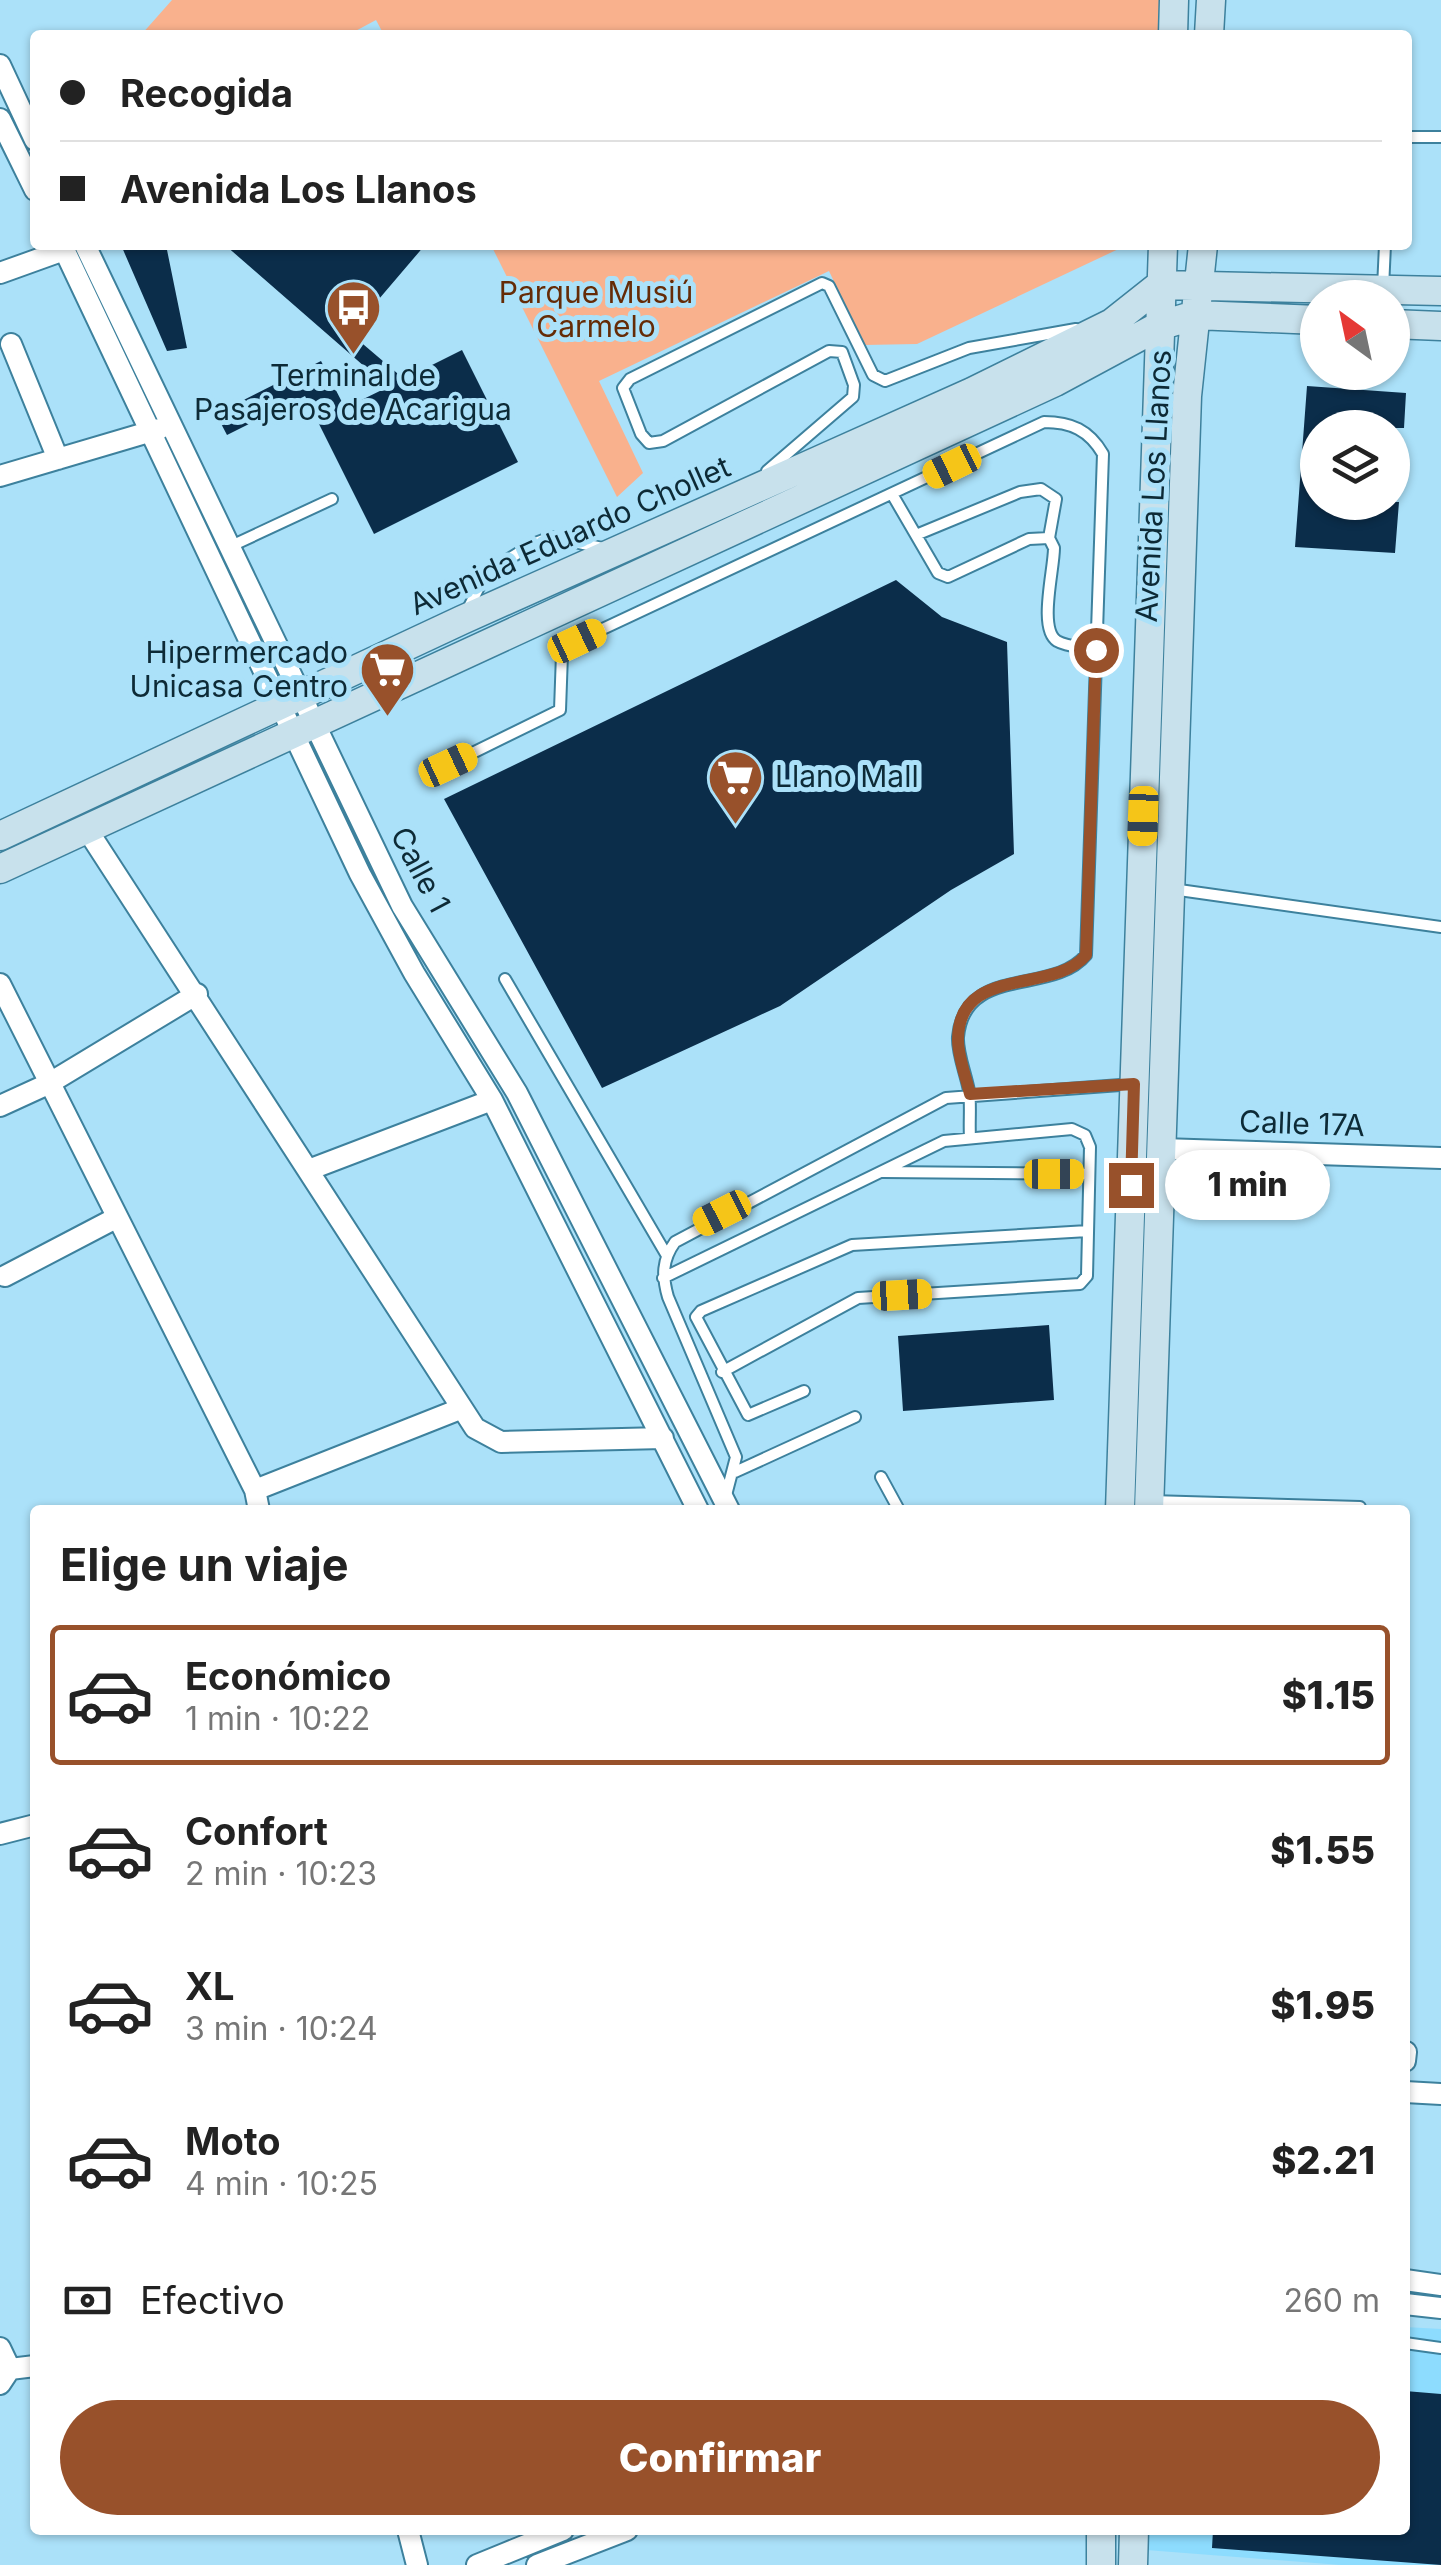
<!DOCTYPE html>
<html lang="es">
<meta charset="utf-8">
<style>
body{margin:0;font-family:Inter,sans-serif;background:#f6f6f6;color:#222;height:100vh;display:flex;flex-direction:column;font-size:38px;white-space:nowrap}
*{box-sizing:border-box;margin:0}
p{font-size:32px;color:#767676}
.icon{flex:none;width:55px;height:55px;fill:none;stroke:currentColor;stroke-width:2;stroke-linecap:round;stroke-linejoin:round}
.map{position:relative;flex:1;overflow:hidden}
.drawer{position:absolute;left:30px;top:1505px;width:1380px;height:1030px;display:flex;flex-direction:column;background:#fff;border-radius:10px;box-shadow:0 2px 8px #0004}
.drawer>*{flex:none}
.guide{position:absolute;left:30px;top:30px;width:1382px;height:220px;border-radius:10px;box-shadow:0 2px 8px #0004;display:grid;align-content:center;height:220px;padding:0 30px;background:#fff}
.needle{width:65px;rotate:327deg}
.fabs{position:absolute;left:1300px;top:280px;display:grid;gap:20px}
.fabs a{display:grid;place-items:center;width:110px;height:110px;border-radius:50%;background:#fff;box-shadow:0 2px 8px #0004;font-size:50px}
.end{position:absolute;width:45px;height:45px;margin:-22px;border:12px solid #98512b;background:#fff;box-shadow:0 0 0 5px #fff}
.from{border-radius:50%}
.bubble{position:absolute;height:70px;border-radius:35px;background:#fff;box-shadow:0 2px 8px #0004;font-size:32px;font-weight:800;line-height:70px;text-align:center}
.car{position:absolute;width:30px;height:60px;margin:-30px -15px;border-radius:12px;box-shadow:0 0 8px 2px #0007;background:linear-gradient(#f5c518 24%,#345 0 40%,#f5c518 0 76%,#345 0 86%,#f5c518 0)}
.guide b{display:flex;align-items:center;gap:35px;height:95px;font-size:38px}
.guide b+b{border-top:2px solid #e0e0e0}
.guide i{width:25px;height:25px;background:#222}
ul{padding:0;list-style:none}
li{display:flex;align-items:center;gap:30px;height:140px;margin:0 20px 15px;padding:0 10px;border:5px solid transparent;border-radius:10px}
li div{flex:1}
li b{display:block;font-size:38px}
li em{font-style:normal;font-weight:800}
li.active{border-color:#98512b}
li>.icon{width:90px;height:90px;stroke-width:1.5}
h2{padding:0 30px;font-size:45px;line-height:120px}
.pay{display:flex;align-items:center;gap:25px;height:110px;padding:0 30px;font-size:38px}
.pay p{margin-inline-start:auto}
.action{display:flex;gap:20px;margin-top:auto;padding:20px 30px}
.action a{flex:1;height:115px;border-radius:60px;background:#98512b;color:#fff;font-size:40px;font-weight:800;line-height:115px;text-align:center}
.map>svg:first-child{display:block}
.built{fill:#8ddcfe}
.green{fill:#f9b18d}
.building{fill:#0b2d4a}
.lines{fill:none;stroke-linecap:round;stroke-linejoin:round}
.lane-casing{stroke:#3d819d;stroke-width:14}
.street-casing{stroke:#3d819d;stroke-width:24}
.secondary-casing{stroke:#3d819d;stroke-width:31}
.lane{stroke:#fff;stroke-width:10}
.street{stroke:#fff;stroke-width:20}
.secondary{stroke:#c8e1ec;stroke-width:28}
.route{stroke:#98512b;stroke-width:12}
.labels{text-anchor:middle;stroke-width:10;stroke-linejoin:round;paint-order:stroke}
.park-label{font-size:30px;fill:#652b06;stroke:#abe1f9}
.poi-label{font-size:30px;fill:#0d2a36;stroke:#abe1f9}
.street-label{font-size:30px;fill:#0d2a36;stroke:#abe1f9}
</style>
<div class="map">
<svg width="1441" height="2565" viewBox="0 0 1441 2565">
<rect width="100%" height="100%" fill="#abe1f9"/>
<path class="built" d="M1405 2327 1441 2329V2565H1341L1146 2550 1147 2530H1405Z"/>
<path class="green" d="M172 0H1164L1161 35H384L376 20 348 35H141Z
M491 245H1127L917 344 864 345 829 271 599 381 643 473 617 497Z"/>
<path class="building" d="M121 245H166L187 348 167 351Z
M225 245H425L350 333 404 379 462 350 518 462 374 534 305 396 227 435 216 414 321 361 345 408 388 387Z
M1307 386 1406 393 1404 428H1318V502H1399L1395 553 1295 547Z
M896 580 942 617 1007 642 1014 854 951 890 780 1006 602 1088 444 799Z
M1049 1325 1054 1400 903 1411 898 1336Z
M1405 2391 1441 2394V2565L1212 2548 1213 2530H1405Z"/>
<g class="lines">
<defs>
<path id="lane" d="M1408 137H1441
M1383 288 1385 245
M767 471 853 397 854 385 842 352 829 351 663 441 649 443 641 434 623 388 630 379 822 283 829 286 873 375 885 381 969 348 1076 329
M892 494 938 573 948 577 1029 539 1049 538 1054 548C1054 570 1038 629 1057 641 1067 647 1084 647 1096 650
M916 535 1020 492 1041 489 1056 499 1049 538
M229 547 332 499
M468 609 486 573 533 544 551 537 607 549
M448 765 560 710 562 654 577 641 1044 422C1071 422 1089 430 1103 454L1086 955C1052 996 965 964 958 1037 957 1053 966 1074 969 1091 971 1106 969 1122 970 1138
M1172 889 1441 927
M505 979 666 1254
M884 1172 1089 1174
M663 1278 944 1141 1072 1129 1085 1135 1090 1147 1087 1276 1080 1284 858 1298 722 1372
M804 1391 748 1415 696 1317 701 1311 852 1245 1088 1231
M735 1472 855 1417
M881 1477 899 1510
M725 1499 736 1457 668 1297C662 1276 662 1260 675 1242L946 1098 1134 1084
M1151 1501 1360 1507
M1405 2343 1441 2348"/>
<path id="street" d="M0 65 35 140
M0 119 35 190
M62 245 360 874 414 973 492 1100 698 1510
M85 245 402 906 517 1093 729 1510
M0 273 64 250
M11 344 58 459
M0 476 159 429
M86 828 475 1428 501 1442 663 1438
M0 984 255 1490 259 1510
M0 1106 48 1084 197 994
M1162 1149 1441 1158
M311 1169 492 1100
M5 1276 116 1218
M255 1490 460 1409
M0 1834 35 1825
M1405 2061 1406 2052
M1405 2092 1441 2094
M1405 2280 1441 2285
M1405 2304 1441 2308
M0 2348 10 2369 0 2384
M10 2369 35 2366
M408 2530 417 2565
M477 2565 563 2530
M537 2565 627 2530"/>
<path id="secondary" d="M1173 35 1174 0
M1209 35 1211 0
M1392 324 1441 326
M0 836 462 620 972 392 1112 323 1160 285 1441 291
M0 869 1055 382 1159 326 1195 315 1318 320
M1120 1510 1163 245
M1149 1510 1187 396 1203 245
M1101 2565V2530
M1133 2565 1134 2530"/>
</defs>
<use href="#lane" class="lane-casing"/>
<use href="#street" class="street-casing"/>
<use href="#secondary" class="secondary-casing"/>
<use href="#lane" class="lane"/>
<use href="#street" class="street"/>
<use href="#secondary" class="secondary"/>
</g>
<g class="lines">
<path class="route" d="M1096 650 1086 955C1053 995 958 964 958 1040 958 1057 966 1077 970 1094L1134 1084 1131 1185"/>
</g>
<defs>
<symbol id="bus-pin" viewBox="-11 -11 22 30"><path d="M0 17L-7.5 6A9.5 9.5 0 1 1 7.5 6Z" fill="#98512b" stroke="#abe1f9"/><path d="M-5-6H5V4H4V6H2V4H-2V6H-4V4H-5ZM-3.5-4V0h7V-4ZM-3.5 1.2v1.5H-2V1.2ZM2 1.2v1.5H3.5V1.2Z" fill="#fff"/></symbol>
<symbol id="supermarket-pin" viewBox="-11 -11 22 30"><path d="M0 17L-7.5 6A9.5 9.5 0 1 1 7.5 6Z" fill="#98512b" stroke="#abe1f9"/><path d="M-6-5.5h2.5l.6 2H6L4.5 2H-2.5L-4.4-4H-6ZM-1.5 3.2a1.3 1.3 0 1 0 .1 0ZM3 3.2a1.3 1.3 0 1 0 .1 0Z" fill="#fff"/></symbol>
</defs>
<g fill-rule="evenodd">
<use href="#bus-pin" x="322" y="276" width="63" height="86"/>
<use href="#supermarket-pin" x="356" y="638" width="63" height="86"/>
<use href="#supermarket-pin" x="704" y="746" width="63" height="86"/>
</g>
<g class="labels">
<g class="park-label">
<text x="596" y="303">Parque Musiú<tspan x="596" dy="34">Carmelo</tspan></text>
</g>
<g class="poi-label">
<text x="353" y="386">Terminal de<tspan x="353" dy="34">Pasajeros de Acarigua</tspan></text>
<text x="348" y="663" text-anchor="end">Hipermercado<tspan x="348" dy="34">Unicasa Centro</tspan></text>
<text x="775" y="787" text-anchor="start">Llano Mall</text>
</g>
<g class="street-label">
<text transform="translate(1154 486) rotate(-87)" y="10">Avenida Los Llanos</text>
<text transform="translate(570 536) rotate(-24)" y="10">Avenida Eduardo Chollet</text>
<text transform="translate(420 870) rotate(62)" y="10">Calle 1</text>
<text transform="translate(1302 1124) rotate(2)" y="10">Calle 17A</text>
</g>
</g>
</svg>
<div class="fabs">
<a><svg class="needle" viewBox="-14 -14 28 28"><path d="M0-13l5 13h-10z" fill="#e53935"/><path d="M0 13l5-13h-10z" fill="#767676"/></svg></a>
<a><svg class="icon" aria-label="layers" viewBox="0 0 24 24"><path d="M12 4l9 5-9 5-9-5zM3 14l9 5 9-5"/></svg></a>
</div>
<i class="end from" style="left:1096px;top:650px"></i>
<i class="end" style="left:1131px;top:1185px"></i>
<div class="bubble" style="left:1165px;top:1150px;width:165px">1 min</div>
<i class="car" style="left:952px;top:466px;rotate:244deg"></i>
<i class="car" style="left:577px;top:641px;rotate:65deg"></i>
<i class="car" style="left:448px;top:765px;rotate:65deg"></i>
<i class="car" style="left:1143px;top:816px;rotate:182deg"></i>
<i class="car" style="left:1054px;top:1174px;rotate:90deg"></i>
<i class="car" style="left:722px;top:1213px;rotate:243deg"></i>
<i class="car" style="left:902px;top:1295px;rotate:87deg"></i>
<div class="guide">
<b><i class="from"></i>Recogida</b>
<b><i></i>Avenida Los Llanos</b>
</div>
<section class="drawer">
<h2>Elige un viaje</h2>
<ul>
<li class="active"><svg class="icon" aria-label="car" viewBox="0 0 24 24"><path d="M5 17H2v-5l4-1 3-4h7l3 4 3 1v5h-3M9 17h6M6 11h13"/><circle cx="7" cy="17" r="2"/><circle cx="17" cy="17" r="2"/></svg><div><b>Económico</b><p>1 min · 10:22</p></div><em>$1.15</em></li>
<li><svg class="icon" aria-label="car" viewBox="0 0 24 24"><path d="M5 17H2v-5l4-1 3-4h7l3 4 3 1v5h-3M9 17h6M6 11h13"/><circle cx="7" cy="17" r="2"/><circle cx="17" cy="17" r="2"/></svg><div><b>Confort</b><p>2 min · 10:23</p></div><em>$1.55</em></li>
<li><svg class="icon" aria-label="car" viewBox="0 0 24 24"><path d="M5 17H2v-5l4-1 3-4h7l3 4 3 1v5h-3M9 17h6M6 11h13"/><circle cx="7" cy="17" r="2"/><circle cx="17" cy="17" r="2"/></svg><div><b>XL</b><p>3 min · 10:24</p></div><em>$1.95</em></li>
<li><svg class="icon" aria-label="car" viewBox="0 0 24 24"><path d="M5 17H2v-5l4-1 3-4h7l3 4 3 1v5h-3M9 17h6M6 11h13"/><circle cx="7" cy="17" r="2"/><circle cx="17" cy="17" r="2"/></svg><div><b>Moto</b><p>4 min · 10:25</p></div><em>$2.21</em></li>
</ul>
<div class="pay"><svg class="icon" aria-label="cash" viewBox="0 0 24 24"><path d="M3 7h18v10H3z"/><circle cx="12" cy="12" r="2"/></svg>Efectivo<p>260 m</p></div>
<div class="action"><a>Confirmar</a></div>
</section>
</div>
